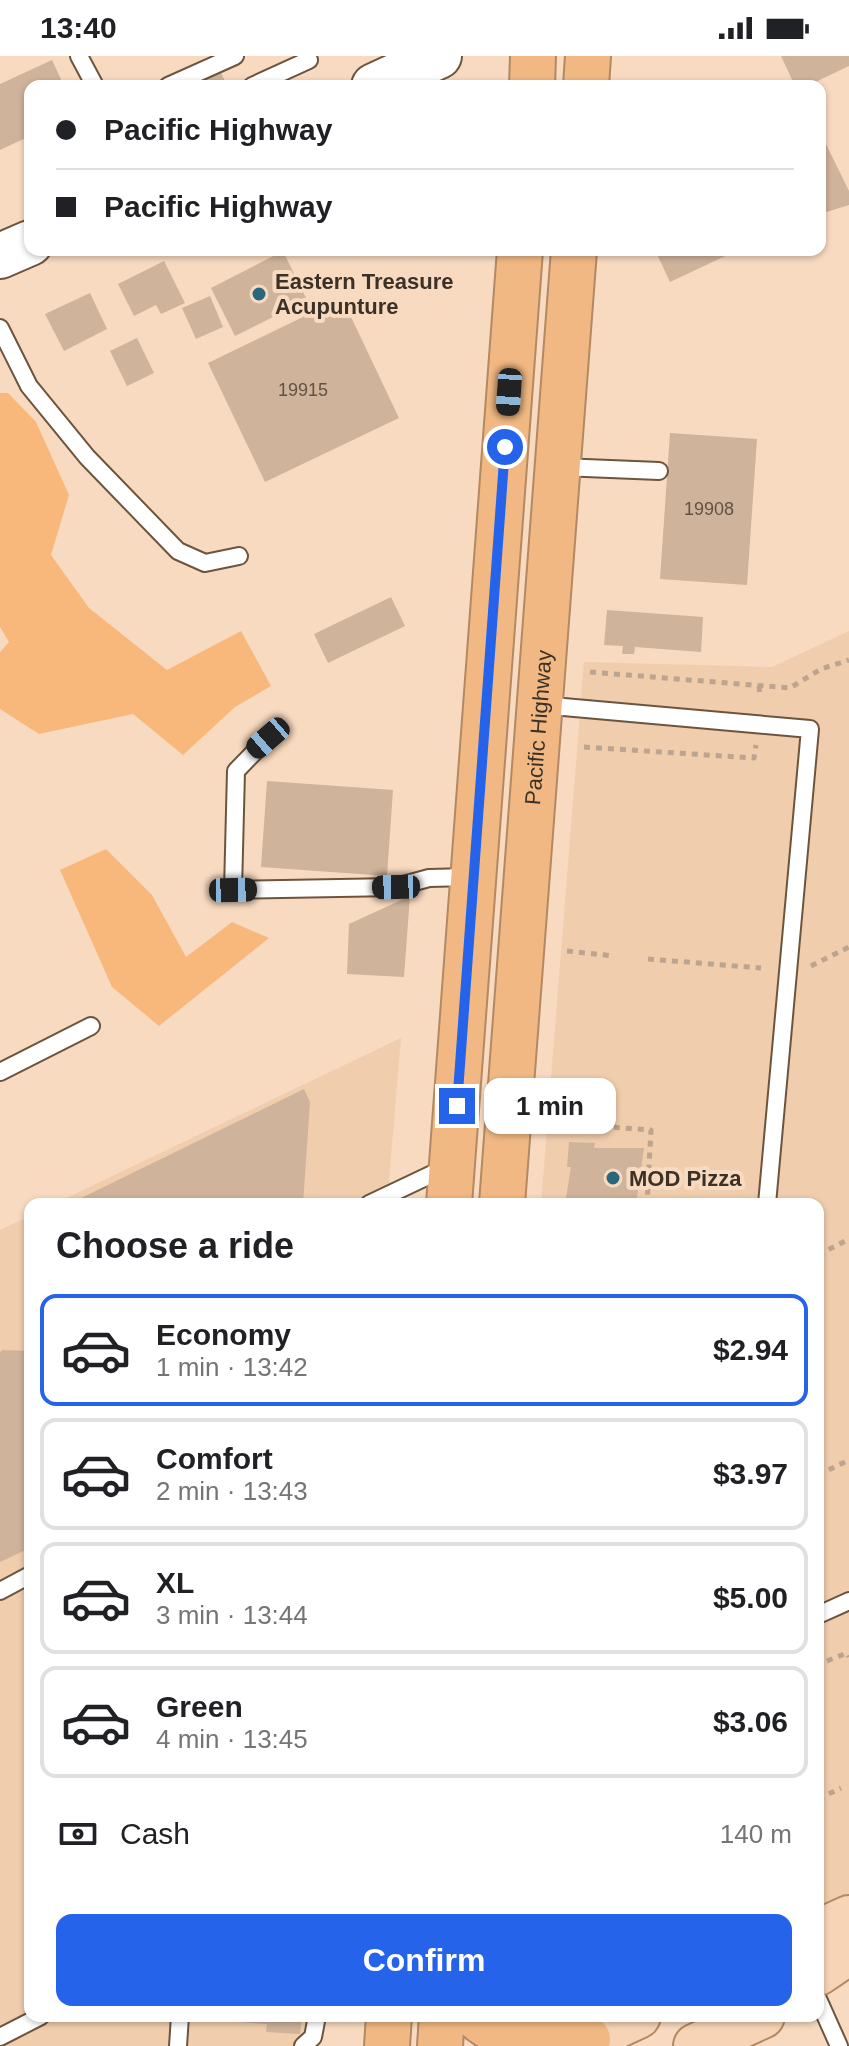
<!DOCTYPE html>
<meta charset="utf-8">
<style>
body{margin:0;font-family:Helvetica,sans-serif;background:#f2f2f2;color:#202124;height:100vh;display:flex;flex-direction:column;font-size:30px;white-space:nowrap}
*{box-sizing:border-box;margin:0}
p{font-size:26px;color:#757577}
.icon{flex:none;width:44px;height:44px;fill:none;stroke:currentColor;stroke-width:2;stroke-linecap:round;stroke-linejoin:round}
.map{position:relative;flex:1;overflow:hidden}
.panel{position:absolute;left:24px;top:1142px;width:800px;height:824px;display:flex;flex-direction:column;background:#fff;border-radius:16px;box-shadow:0 2px 6px #0004}
.panel>*{flex:none}
.top-card{position:absolute;left:24px;top:24px;width:802px;height:176px;border-radius:16px;box-shadow:0 2px 6px #0004;display:grid;align-content:center;height:176px;padding:0 32px;background:#fff}
.end{position:absolute;width:36px;height:36px;margin:-18px;border:10px solid #2563eb;background:#fff;box-shadow:0 0 0 4px #fff}
.from{border-radius:50%}
.bubble{position:absolute;height:56px;border-radius:16px;background:#fff;box-shadow:0 2px 6px #0004;font-size:26px;font-weight:800;line-height:56px;text-align:center}
.car{position:absolute;width:24px;height:48px;margin:-24px -12px;border-radius:10px;box-shadow:0 0 6px 2px #0007;background:linear-gradient(#222 24%,#8ab4d8 0 40%,#222 0 76%,#8ab4d8 0 86%,#222 0)}
.top-card b{display:flex;align-items:center;gap:28px;height:76px;font-size:30px}
.top-card b+b{border-top:2px solid #e0e0e0}
.top-card i{width:20px;height:20px;background:#202124}
ul{padding:0;list-style:none}
li{display:flex;align-items:center;gap:24px;height:112px;margin:0 16px 12px;padding:0 16px;border:4px solid #e0e0e0;border-radius:16px}
li div{flex:1}
li b{display:block;font-size:30px}
li em{font-style:normal;font-weight:800}
li.active{border-color:#2563eb}
li>.icon{width:72px;height:72px;stroke-width:1.5}
h2{padding:0 32px;font-size:36px;line-height:96px}
.pay{display:flex;align-items:center;gap:20px;height:88px;padding:0 32px;font-size:30px}
.pay p{margin-inline-start:auto}
.button{display:flex;gap:16px;margin-top:auto;padding:16px 32px}
.button a{flex:1;height:92px;border-radius:16px;background:#2563eb;color:#fff;font-size:32px;font-weight:800;line-height:92px;text-align:center}
.status{display:flex;justify-content:space-between;align-items:center;height:56px;padding:0 40px;background:#fff;direction:ltr}
.status svg{height:22px;fill:currentColor}
.map>svg:first-child{display:block}
.built{fill:#f0cdad}
.green{fill:#f8b87c}
.building{fill:#cfb39a}
.lines{fill:none;stroke-linecap:round;stroke-linejoin:round}
.lane-casing{stroke:#6d543d;stroke-width:20}
.secondary-casing{stroke:#6d543d;stroke-width:48}
.primary-casing{stroke:#b28963;stroke-width:48}
.highway-casing{stroke:#b28963;stroke-width:48}
.path{stroke:#bca48f;stroke-width:5;stroke-dasharray:6 6;stroke-linecap:butt}
.lane{stroke:#fff;stroke-width:16}
.secondary{stroke:#fff;stroke-width:44}
.primary{stroke:#f7d4b5;stroke-width:44}
.highway{stroke:#f1b883;stroke-width:44}
.route{stroke:#2563eb;stroke-width:10}
.poi-dot{fill:#29677d;stroke:#f8dac0;stroke-width:3}
.labels{text-anchor:middle;stroke-width:8;stroke-linejoin:round;paint-order:stroke}
.number-label{font-size:18px;fill:#615244}
.poi-label{font-size:22px;font-weight:bold;fill:#3c3127;stroke:#f8dac0;text-anchor:start}
.street-label{font-size:22px;fill:#3c3127;stroke:#f8dac0}
</style>
<div class="status"><b>13:40</b><svg viewBox="0 0 49 12"><path d="M0 12V9h3v3zM5 12V6h3v6zM10 12V3h3v9zM15 12V0h3v12zM26 1h20v11H26zM47 4h2v5h-2z"/></svg></div>
<div class="map">
<svg width="849" height="1990" viewBox="0 0 849 1990">
<rect width="100%" height="100%" fill="#f8dac0"/>
<path class="built" d="M849 575V1838L818 1852V1148H541L584 606 772 611Z
M401 982 387 1148H54Z
M30 1160V1960H321L319 1990H0V1174Z"/>
<path class="green" d="M0 337H8L36 366 69 439 51 499 89 552 167 614 241 575 271 630 235 651 183 699 133 658 39 678 0 653V596L9 586 0 571Z
M106 793 152 839 186 901 232 866 269 882 159 970 112 931 60 814Z"/>
<path class="building" d="M781 0H849V10L807 30H795Z
M52 4 64 30H30V80L0 94V28Z
M220 14 227 30H192L191 28Z
M820 76 849 135V149L820 158Z
M655 194H738L670 226Z
M283 195 307 244 235 280 211 232Z
M164 205 185 247 161 258 156 249 134 260 118 228Z
M90 237 107 273 64 295 45 258Z
M210 240 223 271 196 283 182 252Z
M342 242 399 362 265 426 208 307Z
M137 282 154 317 127 330 110 295Z
M670 377 757 383 747 529 660 523Z
M391 541 405 570 328 607 314 578Z
M607 554 703 561 701 596 635 591 634 598H622L623 590 604 589Z
M267 725 393 734 387 820 261 811Z
M410 840 404 921 347 918 349 868Z
M304 1033 310 1046 303 1148H69Z
M569 1086 595 1087 594 1092H644L637 1142H641V1148H565L571 1111H567Z
M3 1294 30 1295V1492L0 1506V1296Z
M238 1960H302L300 1978 266 1976 267 1968 237 1966Z"/>
<g class="lines">
<defs>
<path id="lane" d="M79 0 95 30
M168 30 235 0
M252 30 309 4
M0 272 29 330 87 401 178 495 205 507 239 500
M561 411 659 415
M541 649 810 673 767 1148
M268 682 236 715 233 834 396 831 429 822 470 821
M0 1016 91 970
M369 1148 447 1111
M0 1535 30 1519
M818 1559 849 1545
M818 1943 839 1990
M0 1981 41 1960
M178 1990 180 1960
M303 1990 313 1981 317 1960"/>
<path id="secondary" d="M374 30 439 0
M0 200 30 187"/>
<path id="primary" d="M818 1876 849 1862
M818 1917 849 1896
M573 1990 638 1960
M696 1990 762 1960"/>
<g id="highway">
<path d="M532 30 533 0"/>
<path d="M586 30 588 0"/>
<path d="M449 1148 520 194"/>
<path id="s1" d="M502 1148 574 194"/>
<path d="M475 1960C508 1990 545 1987 588 1983"/>
<path d="M387 1990 389 1960"/>
<path d="M440 1990 442 1960"/>
</g>
</defs>
<use href="#lane" class="lane-casing"/>
<use href="#secondary" class="secondary-casing"/>
<use href="#primary" class="primary-casing"/>
<use href="#highway" class="highway-casing"/>
<path class="path" d="M590 616 790 632 821 613 849 604
M759 630 760 641
M584 691 754 702 756 689
M567 895 614 900
M648 903 761 912
M811 910 849 891
M554 1067 651 1074 647 1148
M818 1199 849 1183
M818 1419 849 1404
M827 1605 847 1597 849 1601
M818 1743 841 1732"/>
<use href="#lane" class="lane"/>
<use href="#secondary" class="secondary"/>
<use href="#primary" class="primary"/>
<use href="#highway" class="highway"/>
</g>
<g class="lines">
<path class="route" d="M457 1050 505 391"/>
</g>
<g class="poi-dot">
<circle cx="259" cy="238" r="8"/>
<circle cx="613" cy="1122" r="8"/>
</g>
<g class="labels">
<g class="number-label">
<text x="303" y="340">19915</text>
<text x="709" y="459">19908</text>
</g>
<g class="poi-label">
<text x="275" y="233">Eastern Treasure<tspan x="275" dy="25">Acupunture</tspan></text>
<text x="629" y="1130">MOD Pizza</text>
</g>
<g class="street-label">
<text dy="8" stroke="none"><textPath href="#s1" startOffset="478">Pacific Highway</textPath></text>
</g>
</g>
</svg>
<i class="end from" style="left:505px;top:391px"></i>
<i class="end" style="left:457px;top:1050px"></i>
<div class="bubble" style="left:484px;top:1022px;width:132px">1 min</div>
<i class="car" style="left:509px;top:336px;rotate:184deg"></i>
<i class="car" style="left:268px;top:682px;rotate:229deg"></i>
<i class="car" style="left:396px;top:831px;rotate:269deg"></i>
<i class="car" style="left:233px;top:834px;rotate:89deg"></i>
<div class="top-card">
<b><i class="from"></i>Pacific Highway</b>
<b><i></i>Pacific Highway</b>
</div>
<section class="panel">
<h2>Choose a ride</h2>
<ul>
<li class="active"><svg class="icon" aria-label="car" viewBox="0 0 24 24"><path d="M5 17H2v-5l4-1 3-4h7l3 4 3 1v5h-3M9 17h6M6 11h13"/><circle cx="7" cy="17" r="2"/><circle cx="17" cy="17" r="2"/></svg><div><b>Economy</b><p>1 min · 13:42</p></div><em>$2.94</em></li>
<li><svg class="icon" aria-label="car" viewBox="0 0 24 24"><path d="M5 17H2v-5l4-1 3-4h7l3 4 3 1v5h-3M9 17h6M6 11h13"/><circle cx="7" cy="17" r="2"/><circle cx="17" cy="17" r="2"/></svg><div><b>Comfort</b><p>2 min · 13:43</p></div><em>$3.97</em></li>
<li><svg class="icon" aria-label="car" viewBox="0 0 24 24"><path d="M5 17H2v-5l4-1 3-4h7l3 4 3 1v5h-3M9 17h6M6 11h13"/><circle cx="7" cy="17" r="2"/><circle cx="17" cy="17" r="2"/></svg><div><b>XL</b><p>3 min · 13:44</p></div><em>$5.00</em></li>
<li><svg class="icon" aria-label="car" viewBox="0 0 24 24"><path d="M5 17H2v-5l4-1 3-4h7l3 4 3 1v5h-3M9 17h6M6 11h13"/><circle cx="7" cy="17" r="2"/><circle cx="17" cy="17" r="2"/></svg><div><b>Green</b><p>4 min · 13:45</p></div><em>$3.06</em></li>
</ul>
<div class="pay"><svg class="icon" aria-label="cash" viewBox="0 0 24 24"><path d="M3 7h18v10H3z"/><circle cx="12" cy="12" r="2"/></svg>Cash<p>140 m</p></div>
<div class="button"><a>Confirm</a></div>
</section>
</div>
